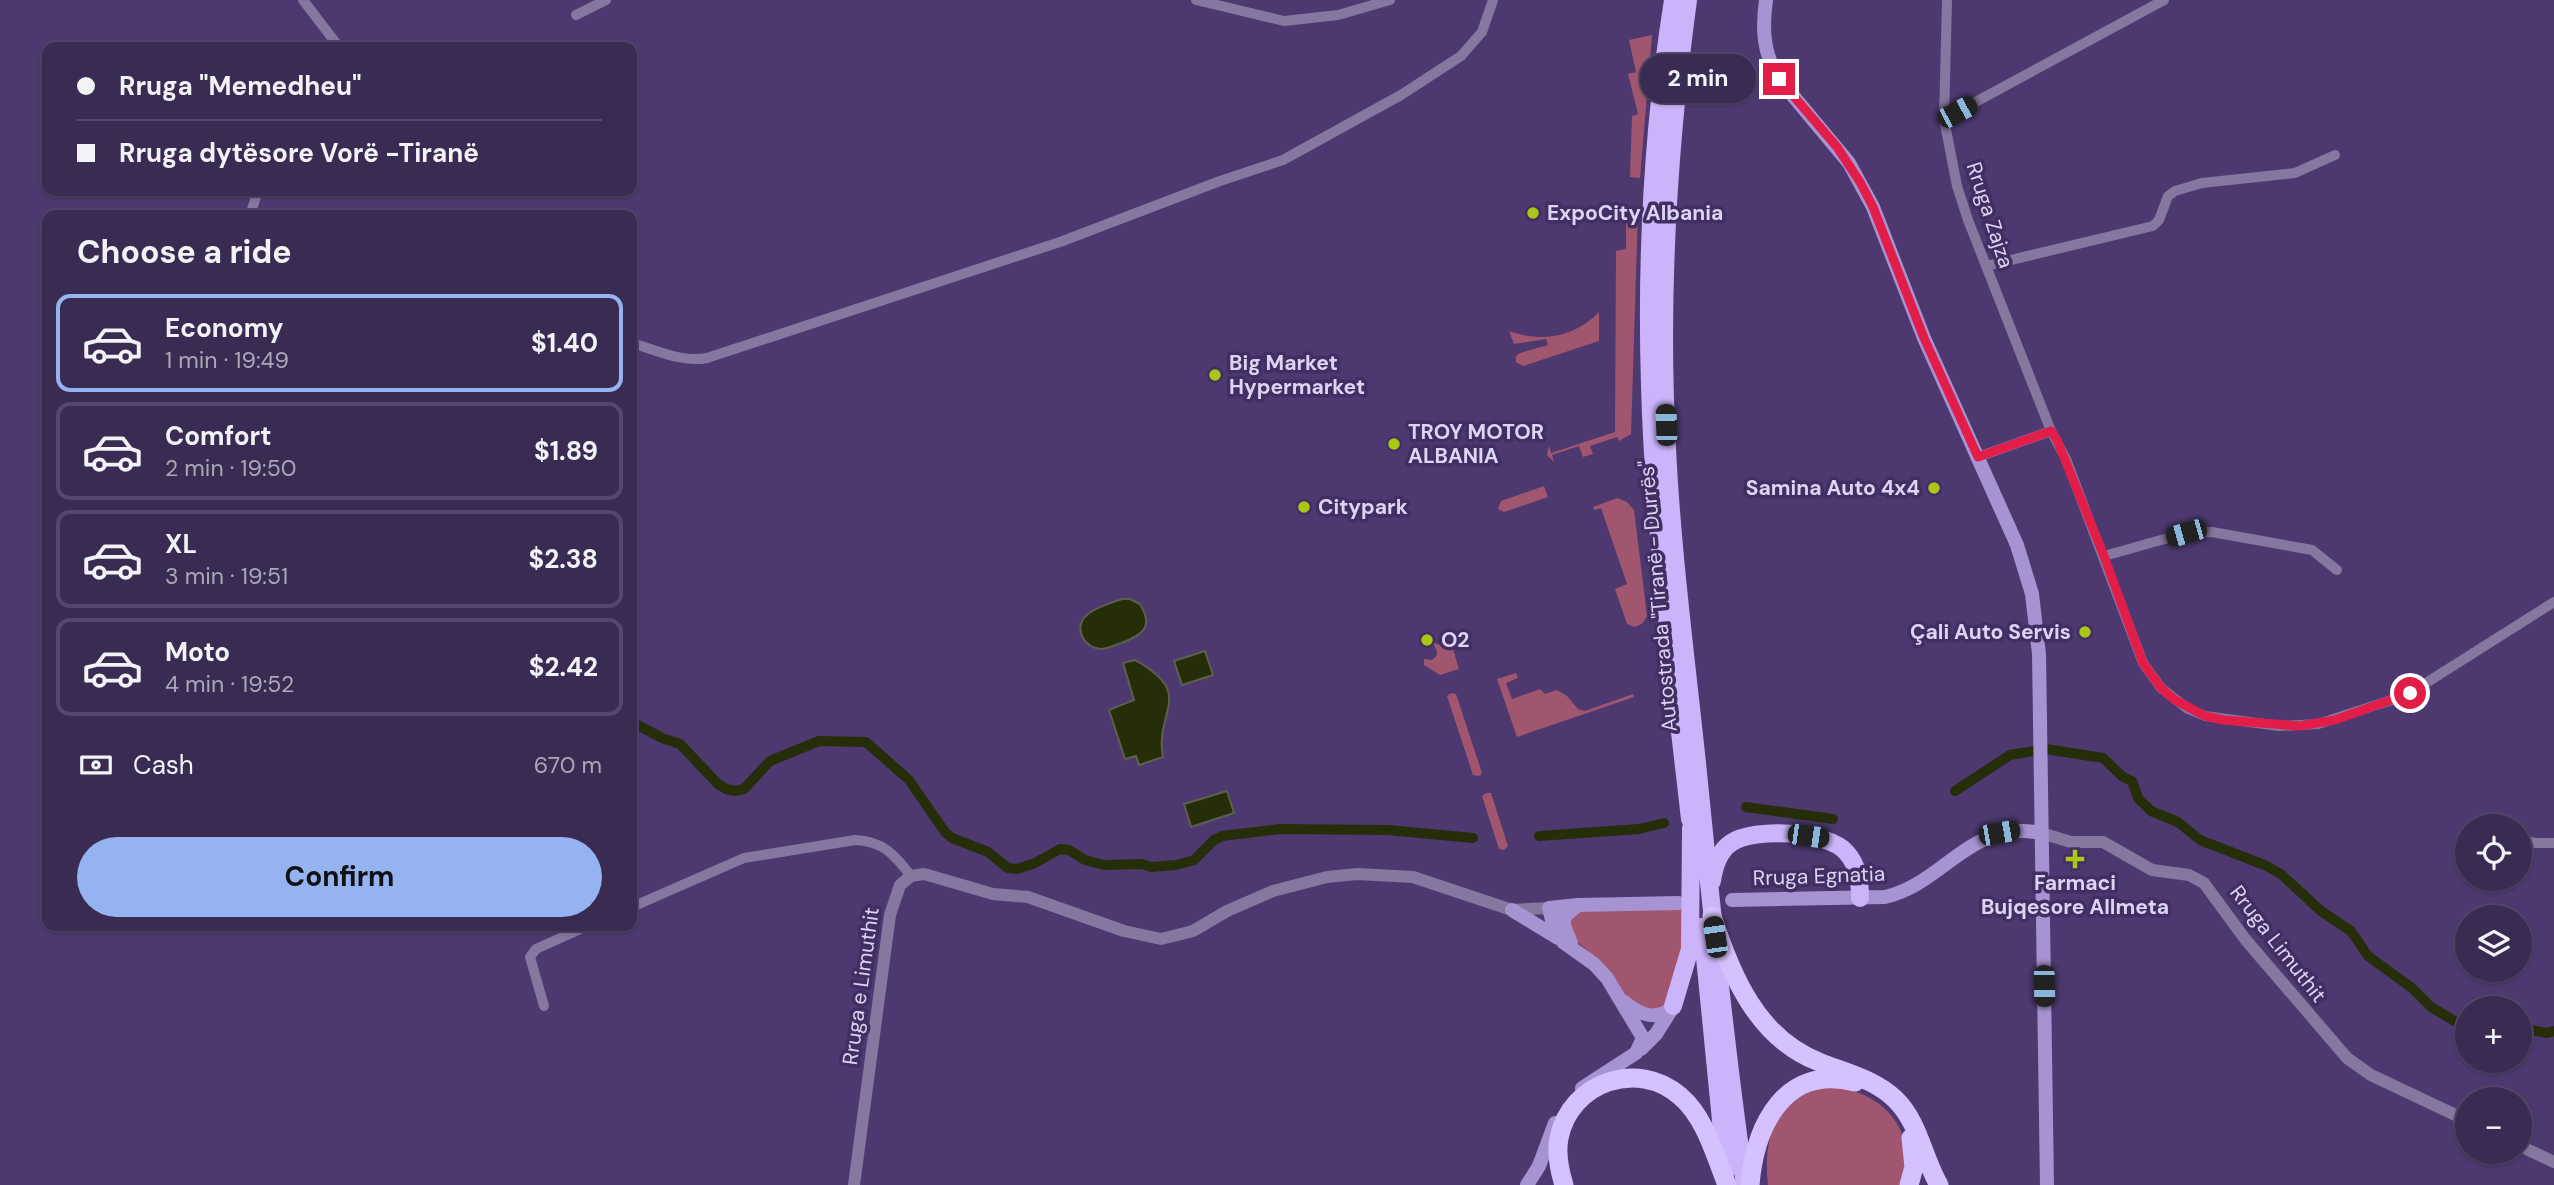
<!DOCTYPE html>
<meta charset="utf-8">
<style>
body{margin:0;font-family:"DM Sans",sans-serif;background:#41335a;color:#f1f3f6;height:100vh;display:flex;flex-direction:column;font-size:26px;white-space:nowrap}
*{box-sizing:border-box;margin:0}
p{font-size:23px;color:#aba7b8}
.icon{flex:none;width:38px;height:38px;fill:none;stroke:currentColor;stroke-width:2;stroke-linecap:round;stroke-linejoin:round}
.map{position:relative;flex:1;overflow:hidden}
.sheet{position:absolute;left:42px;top:210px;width:595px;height:721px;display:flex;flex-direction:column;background:#3a2b53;border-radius:14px;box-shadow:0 2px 5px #0004,0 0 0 2px #54476a}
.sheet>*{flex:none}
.guide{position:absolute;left:42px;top:42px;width:595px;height:154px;border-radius:14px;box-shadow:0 2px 5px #0004,0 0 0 2px #54476a;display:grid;align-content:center;height:154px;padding:0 35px;background:#3a2b53}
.tools{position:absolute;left:2455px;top:814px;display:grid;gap:14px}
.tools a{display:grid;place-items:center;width:77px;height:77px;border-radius:50%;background:#3a2b53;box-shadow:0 2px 5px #0004,0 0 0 2px #54476a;font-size:35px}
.end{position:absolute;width:32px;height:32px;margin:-16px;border:9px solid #e11d48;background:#fff;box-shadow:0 0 0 4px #fff}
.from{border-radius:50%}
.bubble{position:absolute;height:49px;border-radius:24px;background:#3a2b53;box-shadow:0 2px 5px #0004,0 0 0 2px #54476a;font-size:23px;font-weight:700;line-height:49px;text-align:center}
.car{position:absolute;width:21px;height:42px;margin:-21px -10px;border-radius:9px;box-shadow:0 0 5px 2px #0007;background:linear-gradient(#222 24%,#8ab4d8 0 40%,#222 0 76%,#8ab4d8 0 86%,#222 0)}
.guide b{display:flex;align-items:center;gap:24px;height:66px;font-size:26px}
.guide b+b{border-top:2px solid #54476a}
.guide i{width:18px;height:18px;background:#f1f3f6}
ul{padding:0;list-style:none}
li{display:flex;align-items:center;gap:21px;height:98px;margin:0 14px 10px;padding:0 21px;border:4px solid #54476a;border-radius:14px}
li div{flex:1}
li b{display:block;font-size:26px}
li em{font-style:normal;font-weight:700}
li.current{border-color:#95b2f1}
li>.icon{width:63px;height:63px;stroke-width:1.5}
h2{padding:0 35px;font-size:32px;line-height:84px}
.pay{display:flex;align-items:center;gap:18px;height:77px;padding:0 35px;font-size:26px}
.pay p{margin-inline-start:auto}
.primary-button{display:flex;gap:14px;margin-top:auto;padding:14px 35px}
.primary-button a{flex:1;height:80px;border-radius:42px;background:#95b2f1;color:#111;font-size:28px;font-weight:700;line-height:80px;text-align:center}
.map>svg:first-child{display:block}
.green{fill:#a1566f}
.water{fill:#262d09;stroke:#5d5f4f;stroke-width:2}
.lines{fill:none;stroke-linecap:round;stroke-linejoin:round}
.canal{stroke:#262d09;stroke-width:10}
.minor{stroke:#8577a0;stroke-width:10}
.tertiary{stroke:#8577a0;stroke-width:12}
.secondary{stroke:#a792d2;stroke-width:14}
.trunk{stroke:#ccb4fb;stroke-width:18}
.motorway{stroke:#d5c1fd;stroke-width:19}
.route{stroke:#e11d48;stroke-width:9}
.poi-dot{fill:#abc716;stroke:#432e63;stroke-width:2.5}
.labels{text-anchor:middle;stroke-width:7;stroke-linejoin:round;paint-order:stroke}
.poi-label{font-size:21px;font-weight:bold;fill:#ddd3f3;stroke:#432e63;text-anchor:start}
.street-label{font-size:21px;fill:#ddd3f3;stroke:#432e63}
</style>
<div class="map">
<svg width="2554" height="1185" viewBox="0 0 2554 1185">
<rect width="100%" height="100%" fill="#4d396f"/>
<path class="green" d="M1652 35 1640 178 1630 177 1632 116 1638 114 1628 74 1636 72 1629 40Z
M1638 210 1631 434 1619 441 1617 437 1590 446 1593 454 1583 457 1579 446 1552 455 1554 462 1547 455 1549 446 1551 453 1615 432 1616 251 1626 249V212Z
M1599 312V341L1523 366 1516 362V356L1520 353 1548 345 1546 339 1514 344 1509 331C1542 343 1575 337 1599 312Z
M1544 486 1548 497 1504 512 1498 509 1501 501Z
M1617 498 1627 502 1634 510 1647 616 1643 623 1635 627 1627 624 1615 589 1627 584 1601 508 1594 510 1593 507Z
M1464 640 1466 645 1453 649 1459 669 1440 675 1424 665V659L1432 660C1442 653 1434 648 1433 642L1444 647Z
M1516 673 1518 678 1506 683 1512 699 1540 689 1545 694 1557 690 1567 696 1578 709 1585 711 1633 694 1634 697 1517 737 1497 679Z
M1451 693 1456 694 1482 773 1479 776 1473 775 1447 696Z
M1486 793H1491L1508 846 1504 850 1499 849 1482 796Z
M1684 909 1685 937 1665 1008 1656 1011 1631 1002 1589 952 1574 939 1569 929 1571 919 1580 911Z
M1829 1087C1869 1088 1906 1115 1907 1158 1907 1167 1903 1177 1900 1185H1768C1762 1136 1777 1096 1829 1087Z"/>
<path class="water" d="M1122 599H1130L1140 604C1154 627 1143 635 1121 643 1115 645 1107 649 1101 649 1094 649 1086 644 1083 638 1070 613 1106 605 1122 599Z
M1205 651 1213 675 1182 685 1174 661Z
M1135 660C1197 695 1154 710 1163 757L1139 765 1136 756 1125 759 1109 710 1134 700 1123 663Z
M1227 791 1234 813 1191 827 1184 804Z"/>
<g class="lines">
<path class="canal" d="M632 722 662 738 680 744 718 784 726 789 735 791 744 789 770 761 819 741 866 742 909 780 945 832 952 838 988 852 1008 868 1017 869 1035 863 1060 849 1069 850 1085 860 1104 865 1142 864 1151 867 1176 865 1194 860 1214 840 1222 836 1280 829 1388 830 1473 838
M1955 791 2010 755 2046 749 2103 758 2123 777 2132 781 2138 798 2151 811 2178 822 2200 840 2267 866 2282 875 2321 911 2351 931 2368 956 2412 988 2431 1007 2468 1029
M1746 807 1833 819
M1539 836 1639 829 1664 823
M2520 1028 2547 1033 2554 1031"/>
<path class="minor" d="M303 0 339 47
M1196 0 1284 21 1338 15 1390 0
M1947 0 1944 119 1957 186 1968 220 2051 431 2066 459 2143 663 2161 688 2188 709 2205 716 2279 726 2318 724 2407 695 2554 602
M576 15 606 0
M1944 119 2164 0
M250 215 258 191
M1986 266 2153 226 2159 220 2168 196 2175 191 2202 183 2295 173 2335 155
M632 343C656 350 682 363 707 358L1060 242 1220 181 1283 160 1401 95 1461 56 1482 32 1493 0
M1978 457 2051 431
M2104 556 2186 533 2212 532 2312 550 2337 570
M2520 840 2536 843H2554
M632 907 744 858 855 840C883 841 895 855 911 876
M544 1006 530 957 536 949 587 926"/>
<path class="tertiary" d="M2041 833 2071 842H2103L2152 870 2189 875 2204 883 2245 939 2347 1058 2371 1075 2468 1121
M2520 1146 2554 1162
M854 1185 890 915 900 885 911 876 924 874 993 894 1028 897 1124 931 1161 939 1193 931 1227 911 1273 891 1327 877 1357 874 1413 877 1512 910 1549 908"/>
<path class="secondary" d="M1766 0C1762 29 1763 53 1779 79L1849 163 1873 207 1924 338 2017 545 2032 594 2039 654 2047 1185
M1732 900 1885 897C1945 883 1970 819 2041 833
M1512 910 1558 938
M1571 943 1564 926V917L1578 905
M1623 1001C1638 1014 1658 1023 1673 1006
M1641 1049 1656 1034 1673 1007
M1582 1088 1636 1053 1643 1038 1607 978 1594 964 1563 942 1554 928 1549 908 1578 905 1679 903
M1527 1185 1539 1166 1555 1123"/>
<path class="trunk" d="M1673 0C1653 127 1646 257 1650 386 1654 531 1674 676 1690 819
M1688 0C1668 147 1659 299 1667 448 1672 553 1686 658 1697 763 1711 904 1725 1045 1745 1185
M1712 881C1714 867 1719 851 1731 843 1754 827 1828 831 1846 852 1858 865 1860 881 1860 898
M1702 927 1726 1171
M1673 1006 1690 949 1691 828"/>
<path class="motorway" d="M1712 916C1731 975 1757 1038 1819 1062 1846 1073 1874 1079 1895 1099 1919 1122 1923 1158 1939 1185
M1564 1185C1559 1169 1556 1154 1559 1138 1570 1082 1638 1059 1680 1096 1705 1117 1715 1155 1727 1185
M1750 1185C1755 1125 1785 1064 1855 1082
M1909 1185 1914 1167 1911 1138"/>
</g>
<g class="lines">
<path class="route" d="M1779 79 1837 147 1860 182 1873 207 1924 338 1978 457 2051 431 2057 440 2104 556 2143 663 2161 688 2175 700 2205 716 2223 720 2299 726 2335 720 2410 693"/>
</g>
<g class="poi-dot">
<circle cx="1533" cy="213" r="7"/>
<circle cx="1215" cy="375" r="7"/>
<circle cx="1394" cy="444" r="7"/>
<circle cx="1934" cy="488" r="7"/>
<circle cx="1304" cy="507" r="7"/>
<circle cx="2085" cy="632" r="7"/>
<circle cx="1427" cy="640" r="7"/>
<path d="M2071.5 848.5h7v7h7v7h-7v7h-7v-7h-7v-7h7z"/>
</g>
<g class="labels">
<g class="poi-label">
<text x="1547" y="220">ExpoCity Albania</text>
<text x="1229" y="370">Big Market<tspan x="1229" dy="24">Hypermarket</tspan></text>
<text x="1408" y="439">TROY MOTOR<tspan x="1408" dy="24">ALBANIA</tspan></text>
<text x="1920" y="495" text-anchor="end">Samina Auto 4x4</text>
<text x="1318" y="514">Citypark</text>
<text x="2071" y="639" text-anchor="end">Çali Auto Servis</text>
<text x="1441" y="647">O2</text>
<text x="2075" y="890" text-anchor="middle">Farmaci<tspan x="2075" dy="24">Bujqesore Allmeta</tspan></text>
</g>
<g class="street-label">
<text transform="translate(1990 215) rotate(72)" y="7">Rruga Zajza</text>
<text transform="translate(1658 596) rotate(-95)" y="7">Autostrada "Tiranë - Durrës"</text>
<text transform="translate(1819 876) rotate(-2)" y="7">Rruga Egnatia</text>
<text transform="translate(2278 944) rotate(52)" y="7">Rruga Limuthit</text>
<text transform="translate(861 986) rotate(-82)" y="7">Rruga e Limuthit</text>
</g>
</g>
</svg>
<div class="tools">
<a><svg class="icon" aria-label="locate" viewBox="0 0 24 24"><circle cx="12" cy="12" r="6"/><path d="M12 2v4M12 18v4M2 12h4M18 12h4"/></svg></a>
<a><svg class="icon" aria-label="layers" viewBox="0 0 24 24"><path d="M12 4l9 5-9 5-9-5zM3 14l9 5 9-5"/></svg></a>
<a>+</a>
<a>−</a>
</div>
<i class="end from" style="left:2410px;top:693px"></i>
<i class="end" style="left:1779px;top:79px"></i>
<div class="bubble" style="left:1640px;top:54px;width:116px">2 min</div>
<i class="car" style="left:1957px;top:112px;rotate:62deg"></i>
<i class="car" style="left:1666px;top:425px;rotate:358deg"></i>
<i class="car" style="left:2186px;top:533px;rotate:254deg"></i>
<i class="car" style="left:1999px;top:833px;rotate:80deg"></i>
<i class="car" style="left:1808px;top:836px;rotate:98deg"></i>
<i class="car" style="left:1715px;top:937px;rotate:352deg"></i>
<i class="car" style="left:2044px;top:986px;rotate:179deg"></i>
<div class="guide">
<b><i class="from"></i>Rruga &quot;Memedheu&quot;</b>
<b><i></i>Rruga dytësore Vorë -Tiranë</b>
</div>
<section class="sheet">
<h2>Choose a ride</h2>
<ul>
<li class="current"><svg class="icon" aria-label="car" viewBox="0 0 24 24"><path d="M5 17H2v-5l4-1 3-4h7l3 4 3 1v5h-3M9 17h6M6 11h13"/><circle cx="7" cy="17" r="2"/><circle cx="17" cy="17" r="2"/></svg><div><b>Economy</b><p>1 min · 19:49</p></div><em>$1.40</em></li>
<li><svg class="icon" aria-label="car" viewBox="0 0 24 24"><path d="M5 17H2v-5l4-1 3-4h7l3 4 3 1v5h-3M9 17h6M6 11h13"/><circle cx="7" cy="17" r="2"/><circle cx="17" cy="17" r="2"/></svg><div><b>Comfort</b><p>2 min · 19:50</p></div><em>$1.89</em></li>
<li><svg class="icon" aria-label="car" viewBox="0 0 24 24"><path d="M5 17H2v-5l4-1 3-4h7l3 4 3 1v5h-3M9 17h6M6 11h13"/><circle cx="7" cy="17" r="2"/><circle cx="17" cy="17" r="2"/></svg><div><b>XL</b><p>3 min · 19:51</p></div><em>$2.38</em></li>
<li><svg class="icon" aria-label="car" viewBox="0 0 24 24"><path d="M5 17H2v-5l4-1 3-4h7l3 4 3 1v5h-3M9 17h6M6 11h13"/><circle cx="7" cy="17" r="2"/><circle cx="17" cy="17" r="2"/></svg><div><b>Moto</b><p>4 min · 19:52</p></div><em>$2.42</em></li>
</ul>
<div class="pay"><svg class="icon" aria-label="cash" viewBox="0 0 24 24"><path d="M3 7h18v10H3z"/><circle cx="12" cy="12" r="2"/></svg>Cash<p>670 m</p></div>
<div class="primary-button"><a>Confirm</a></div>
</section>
</div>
